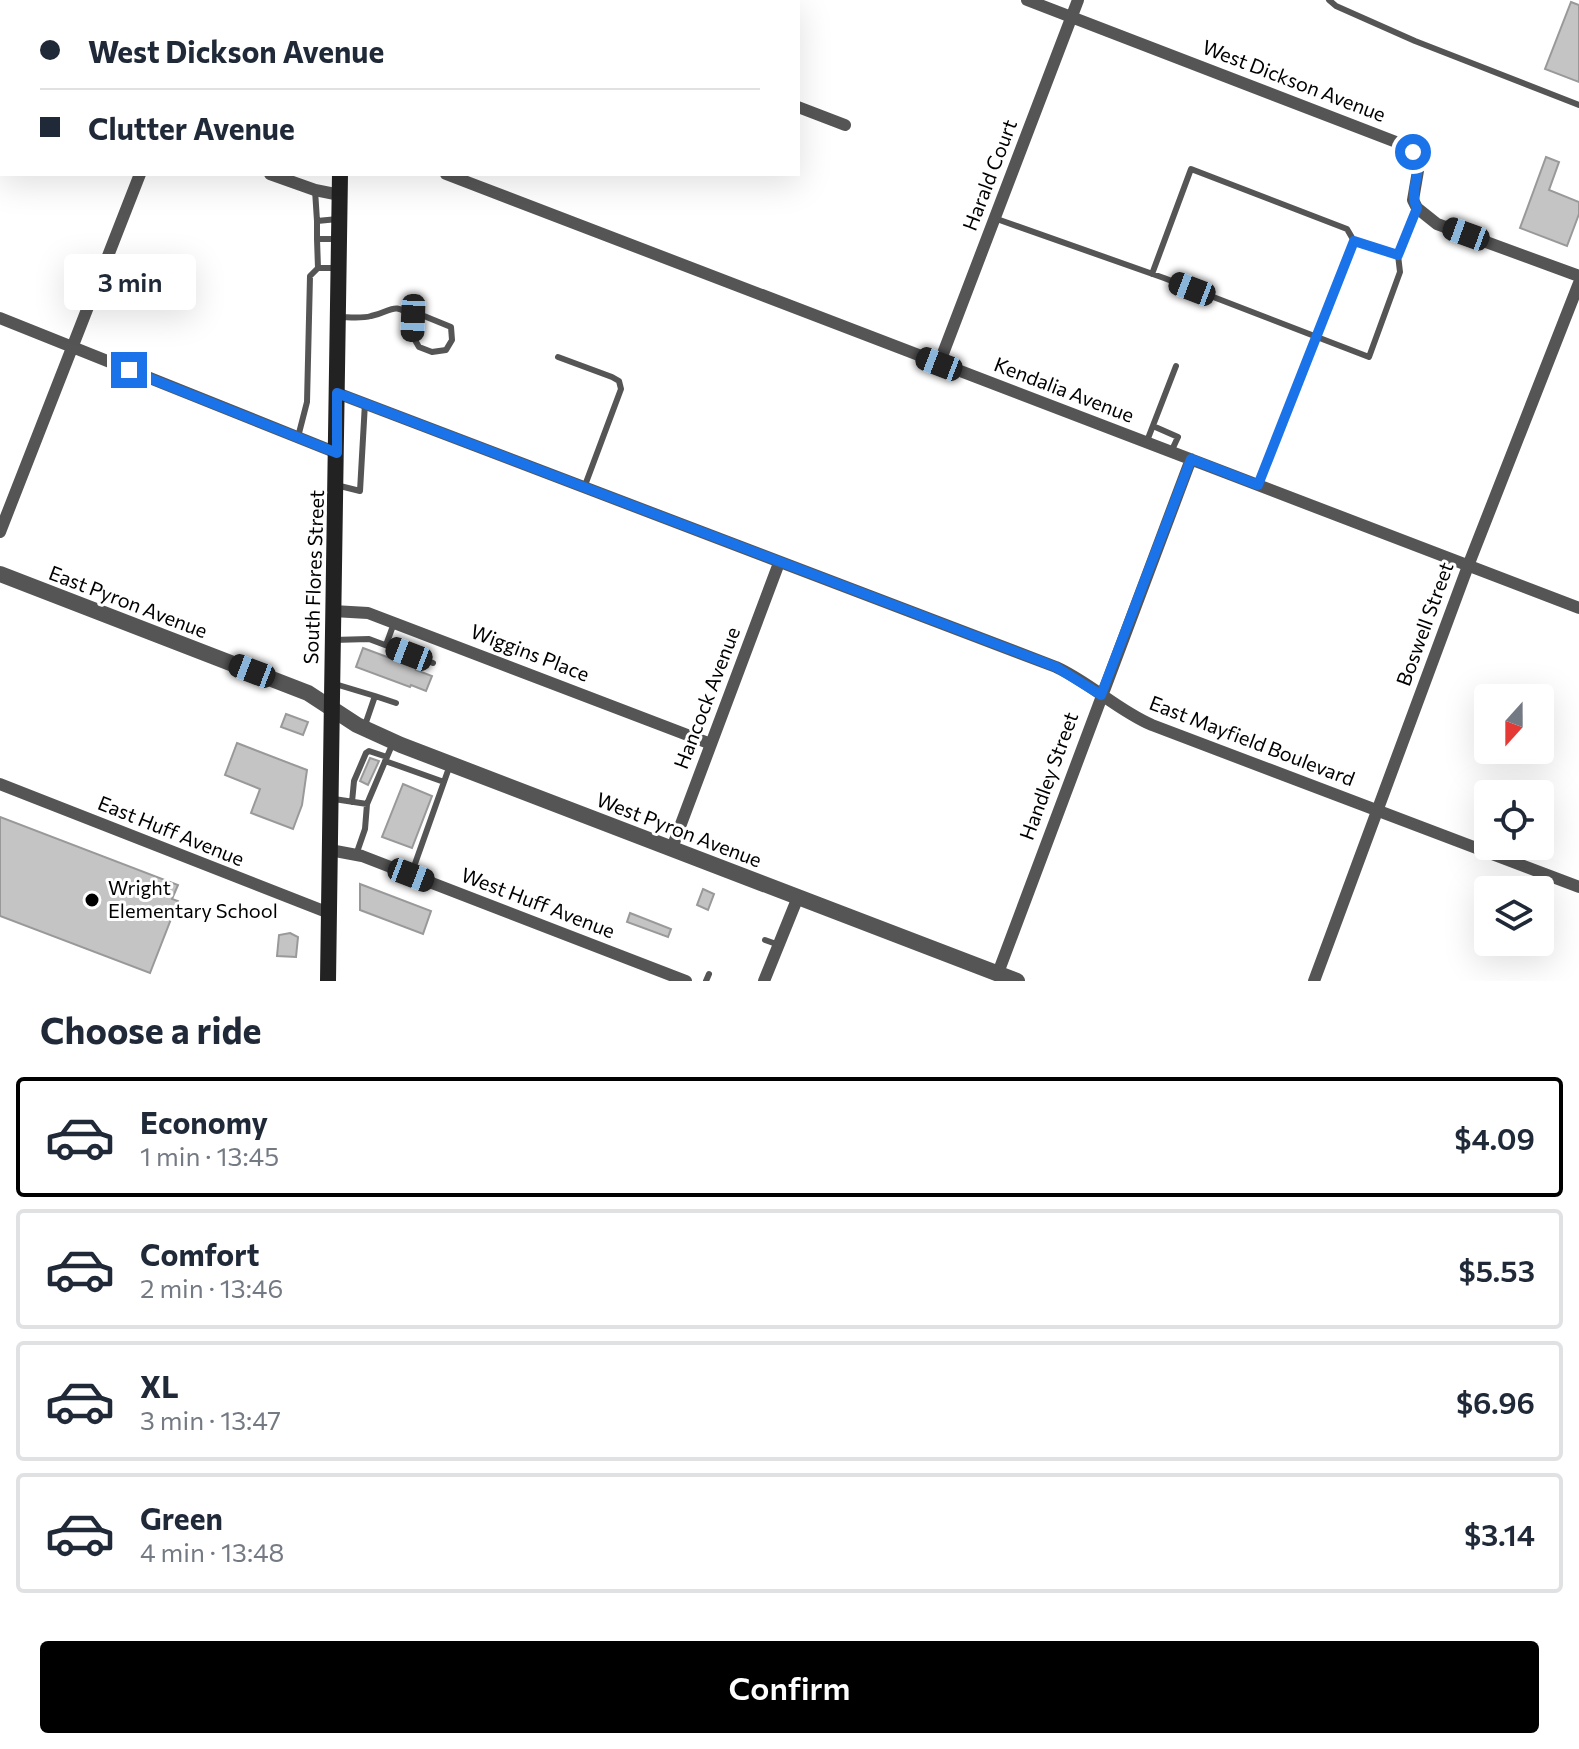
<!DOCTYPE html>
<meta charset="utf-8">
<style>
body{margin:0;font-family:Commissioner,sans-serif;background:#f2f2f3;color:#1f2937;height:100vh;display:flex;flex-direction:column;font-size:30px;white-space:nowrap}
*{box-sizing:border-box;margin:0}
p{font-size:26px;color:#747a83}
.icon{flex:none;width:44px;height:44px;fill:none;stroke:currentColor;stroke-width:2;stroke-linecap:round;stroke-linejoin:round}
.map{position:relative;height:981px;overflow:hidden}
.details{display:flex;flex-direction:column;background:#fff;flex:1}
.details>*{flex:none}
.guide{position:absolute;left:0px;top:0px;width:800px;height:176px;box-shadow:0 8px 32px #0002;display:grid;align-content:center;height:176px;padding:0 40px;background:#fff}
.needle{width:52px;rotate:201deg}
.controls{position:absolute;left:1474px;top:684px;display:grid;gap:16px}
.controls a{display:grid;place-items:center;width:80px;height:80px;border-radius:8px;background:#fff;box-shadow:0 8px 32px #0002;font-size:40px}
.end{position:absolute;width:36px;height:36px;margin:-18px;border:10px solid #1a73e8;background:#fff;box-shadow:0 0 0 4px #fff}
.from{border-radius:50%}
.bubble{position:absolute;height:56px;border-radius:8px;background:#fff;box-shadow:0 8px 32px #0002;font-size:26px;font-weight:600;line-height:56px;text-align:center}
.car{position:absolute;width:24px;height:48px;margin:-24px -12px;border-radius:10px;box-shadow:0 0 6px 2px #0007;background:linear-gradient(#222 24%,#8ab4d8 0 40%,#222 0 76%,#8ab4d8 0 86%,#222 0)}
.guide b{display:flex;align-items:center;gap:28px;height:76px;font-size:30px}
.guide b+b{border-top:2px solid #e0e1e3}
.guide i{width:20px;height:20px;background:#1f2937}
ul{padding:0;list-style:none}
li{display:flex;align-items:center;gap:24px;height:120px;margin:0 16px 12px;padding:0 24px;border:4px solid #e0e1e3;border-radius:8px}
li div{flex:1}
li b{display:block;font-size:30px}
li em{font-style:normal;font-weight:600}
li.active{border-color:#000}
li>.icon{width:72px;height:72px;stroke-width:1.5}
h2{padding:0 40px;font-size:36px;line-height:96px}
.action{display:flex;gap:16px;margin-top:auto;padding:16px 40px}
.action a{flex:1;height:92px;border-radius:8px;background:#000;color:#fff;font-size:32px;font-weight:600;line-height:92px;text-align:center}
.map>svg:first-child{display:block}
.building{fill:#c4c4c4;stroke:#999;stroke-width:2}
.lines{fill:none;stroke-linecap:round;stroke-linejoin:round}
.service{stroke:#555;stroke-width:6}
.minor{stroke:#555;stroke-width:12}
.tertiary{stroke:#555;stroke-width:16}
.secondary{stroke:#222;stroke-width:16}
.route{stroke:#1a73e8;stroke-width:10}
.poi-dot{fill:#000;stroke:#fff;stroke-width:3}
.labels{text-anchor:middle;stroke-width:6;stroke-linejoin:round;paint-order:stroke}
.street-label{font-size:20px;fill:#000;stroke:#fff}
.poi-label{font-size:20px;fill:#000;stroke:#fff;text-anchor:start}
</style>
<div class="map">
<svg width="1579" height="981" viewBox="0 0 1579 981">
<rect width="100%" height="100%" fill="#fff"/>
<path class="building" d="M1571 2 1579 5V82L1545 69Z
M1546 157 1559 162 1549 190 1579 202V214L1567 246 1520 228Z
M363 648 417 668 416 670 432 676 426 691 411 685 410 687 356 667Z
M286 714 308 722 303 735 281 727Z
M237 743 307 770 302 805 293 829 251 813 260 789 225 775Z
M370 758 379 761 368 785 360 781Z
M403 784 432 796 412 848 382 837Z
M0 817 178 885 172 899 178 901 150 973 0 916Z
M360 884 431 911 423 934 360 910Z
M703 889 714 894 708 910 697 905Z
M630 913 671 929 668 937 627 922Z
M290 933 298 937 296 957 277 956 279 935Z"/>
<g class="lines">
<path class="service" d="M1329 0 1336 6 1415 41 1579 105
M298 2 299 0
M315 190 317 221
M994 218 1164 278 1317 337 1258 485
M317 239V221L338 219
M1398 255 1354 241 1317 337 1369 357 1400 272 1398 255 1417 208
M318 268 317 239H337
M1152 274 1191 169 1347 229 1354 241
M338 317C348 317 361 319 371 316 392 312 393 300 413 318L412 335 419 347 432 352 446 350 452 340 451 327 424 316 413 318
M558 357 612 377 619 381 621 389 584 488
M1153 426 1178 437 1171 452
M298 437 307 402 310 276 318 268H335
M1147 441 1176 366
M336 485 360 491 365 403
M333 640 369 639 433 663
M386 645 394 623
M335 684 375 696 364 728
M375 696 396 703
M385 761 444 782
M334 799 367 804
M352 802 354 781 366 753 369 751 387 757
M356 855 365 829 367 804 392 745
M411 875 450 765
M765 940 779 945
M706 981 709 974"/>
<path class="minor" d="M510 0 515 2
M1027 0 1409 147 1419 165 1413 200 1417 208 1437 224 1579 276
M0 69H2
M798 107 845 125
M270 174 315 190 340 195
M446 174 1579 608
M0 318 337 453
M939 364 1078 0
M337 393 1056 667C1091 683 1117 710 1152 725L1579 887
M0 532 140 174
M333 611 368 613 711 744
M0 784 329 913
M672 848 779 563
M330 850 362 856 686 981
M998 973 1191 459
M764 981 798 897
M1314 981 1468 566 1579 283"/>
<path class="tertiary" d="M0 574 308 693 357 725 401 745 1017 981"/>
<path class="secondary" d="M343 2V0
M328 981C332 712 335 443 340 174"/>
</g>
<g class="lines">
<path class="route" d="M129 370 337 453V393L1056 667 1101 695 1191 459 1258 485 1354 241 1398 255 1417 208C1407 189 1426 171 1413 152"/>
</g>
<circle class="poi-dot" cx="92" cy="900" r="8"/>
<g class="labels">
<g class="street-label">
<text transform="translate(1294 81) rotate(21)" y="7">West Dickson Avenue</text>
<text transform="translate(990 175) rotate(-69)" y="7">Harald Court</text>
<text transform="translate(1064 390) rotate(21)" y="7">Kendalia Avenue</text>
<text transform="translate(314 577) rotate(-88)" y="7">South Flores Street</text>
<text transform="translate(128 602) rotate(21)" y="7">East Pyron Avenue</text>
<text transform="translate(1425 624) rotate(-70)" y="7">Boswell Street</text>
<text transform="translate(530 653) rotate(21)" y="7">Wiggins Place</text>
<text transform="translate(707 698) rotate(-69)" y="7">Hancock Avenue</text>
<text transform="translate(1252 741) rotate(21)" y="7">East Mayfield Boulevard</text>
<text transform="translate(1049 776) rotate(-70)" y="7">Handley Street</text>
<text transform="translate(679 830) rotate(21)" y="7">West Pyron Avenue</text>
<text transform="translate(171 831) rotate(22)" y="7">East Huff Avenue</text>
<text transform="translate(538 903) rotate(21)" y="7">West Huff Avenue</text>
</g>
<g class="poi-label">
<text x="108" y="895">Wright<tspan x="108" dy="23">Elementary School</tspan></text>
</g>
</g>
</svg>
<div class="controls">
<a><svg class="needle" viewBox="-14 -14 28 28"><path d="M0-13l5 13h-10z" fill="#e53935"/><path d="M0 13l5-13h-10z" fill="#747a83"/></svg></a>
<a><svg class="icon" aria-label="locate" viewBox="0 0 24 24"><circle cx="12" cy="12" r="6"/><path d="M12 2v4M12 18v4M2 12h4M18 12h4"/></svg></a>
<a><svg class="icon" aria-label="layers" viewBox="0 0 24 24"><path d="M12 4l9 5-9 5-9-5zM3 14l9 5 9-5"/></svg></a>
</div>
<i class="end from" style="left:1413px;top:152px"></i>
<i class="end" style="left:129px;top:370px"></i>
<div class="bubble" style="left:64px;top:254px;width:132px">3 min</div>
<i class="car" style="left:1466px;top:234px;rotate:290deg"></i>
<i class="car" style="left:1192px;top:289px;rotate:291deg"></i>
<i class="car" style="left:413px;top:318px;rotate:182deg"></i>
<i class="car" style="left:939px;top:364px;rotate:291deg"></i>
<i class="car" style="left:409px;top:654px;rotate:291deg"></i>
<i class="car" style="left:252px;top:671px;rotate:291deg"></i>
<i class="car" style="left:411px;top:875px;rotate:111deg"></i>
<div class="guide">
<b><i class="from"></i>West Dickson Avenue</b>
<b><i></i>Clutter Avenue</b>
</div>
</div>
<section class="details">
<h2>Choose a ride</h2>
<ul>
<li class="active"><svg class="icon" aria-label="car" viewBox="0 0 24 24"><path d="M5 17H2v-5l4-1 3-4h7l3 4 3 1v5h-3M9 17h6M6 11h13"/><circle cx="7" cy="17" r="2"/><circle cx="17" cy="17" r="2"/></svg><div><b>Economy</b><p>1 min · 13:45</p></div><em>$4.09</em></li>
<li><svg class="icon" aria-label="car" viewBox="0 0 24 24"><path d="M5 17H2v-5l4-1 3-4h7l3 4 3 1v5h-3M9 17h6M6 11h13"/><circle cx="7" cy="17" r="2"/><circle cx="17" cy="17" r="2"/></svg><div><b>Comfort</b><p>2 min · 13:46</p></div><em>$5.53</em></li>
<li><svg class="icon" aria-label="car" viewBox="0 0 24 24"><path d="M5 17H2v-5l4-1 3-4h7l3 4 3 1v5h-3M9 17h6M6 11h13"/><circle cx="7" cy="17" r="2"/><circle cx="17" cy="17" r="2"/></svg><div><b>XL</b><p>3 min · 13:47</p></div><em>$6.96</em></li>
<li><svg class="icon" aria-label="car" viewBox="0 0 24 24"><path d="M5 17H2v-5l4-1 3-4h7l3 4 3 1v5h-3M9 17h6M6 11h13"/><circle cx="7" cy="17" r="2"/><circle cx="17" cy="17" r="2"/></svg><div><b>Green</b><p>4 min · 13:48</p></div><em>$3.14</em></li>
</ul>
<div class="action"><a>Confirm</a></div>
</section>
